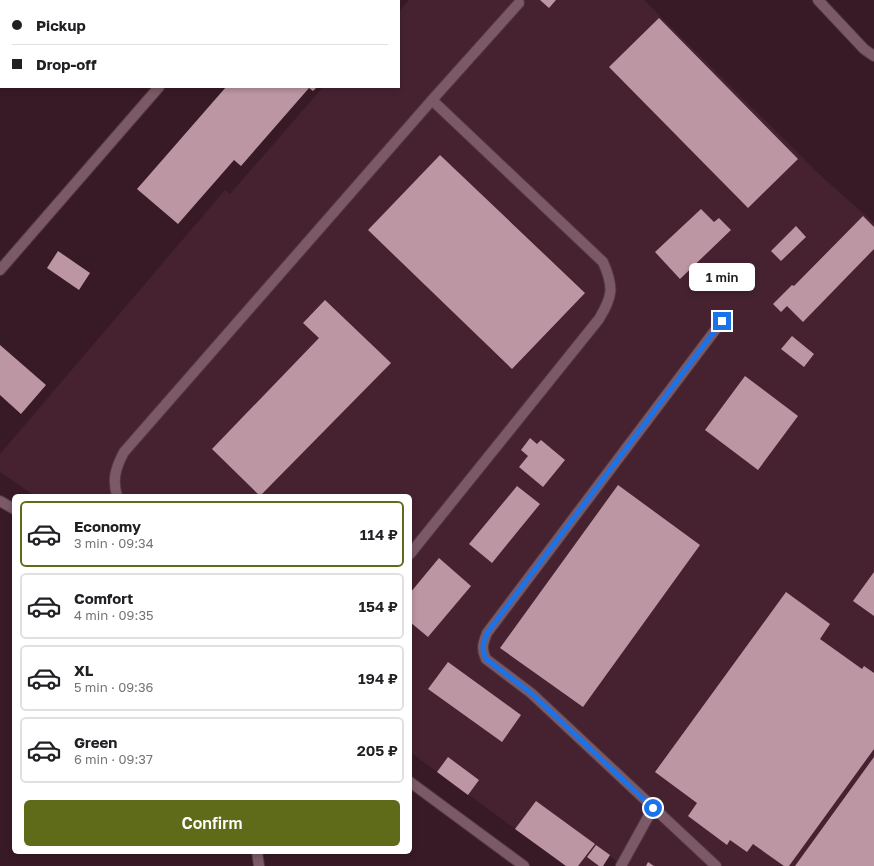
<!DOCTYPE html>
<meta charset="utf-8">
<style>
body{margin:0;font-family:"Golos Text",sans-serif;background:#f2f2f2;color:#202124;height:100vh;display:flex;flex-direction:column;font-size:15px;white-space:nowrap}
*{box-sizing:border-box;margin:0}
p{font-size:13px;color:#757577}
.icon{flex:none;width:22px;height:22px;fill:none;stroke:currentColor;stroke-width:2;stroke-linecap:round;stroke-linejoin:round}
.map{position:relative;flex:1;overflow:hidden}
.side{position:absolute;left:12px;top:494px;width:400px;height:360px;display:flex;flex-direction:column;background:#fff;border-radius:6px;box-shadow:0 2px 6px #0003}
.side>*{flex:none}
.top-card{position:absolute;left:0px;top:0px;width:400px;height:88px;box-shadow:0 2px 6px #0003;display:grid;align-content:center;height:88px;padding:0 12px;background:#fff}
.end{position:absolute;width:18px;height:18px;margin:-9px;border:5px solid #1a73e8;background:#fff;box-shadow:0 0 0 2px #fff}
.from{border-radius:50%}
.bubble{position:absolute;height:28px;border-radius:6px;background:#fff;box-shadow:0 2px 6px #0003;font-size:13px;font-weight:600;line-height:28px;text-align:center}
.top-card b{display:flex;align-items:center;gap:14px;height:38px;font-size:15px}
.top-card b+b{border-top:1px solid #e0e0e0}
.top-card i{width:10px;height:10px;background:#202124}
ul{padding:7px 0 0;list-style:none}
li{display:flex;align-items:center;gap:12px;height:66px;margin:0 8px 6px;padding:0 4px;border:2px solid #e0e0e0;border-radius:6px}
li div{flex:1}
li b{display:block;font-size:15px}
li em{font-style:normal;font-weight:600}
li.selected{border-color:#606b19}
li>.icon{width:36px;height:36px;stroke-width:1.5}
.action{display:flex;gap:8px;margin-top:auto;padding:8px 12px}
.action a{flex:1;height:46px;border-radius:6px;background:#606b19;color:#fff;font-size:16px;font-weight:600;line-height:46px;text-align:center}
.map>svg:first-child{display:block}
.built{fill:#462231}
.building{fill:#bc96a3}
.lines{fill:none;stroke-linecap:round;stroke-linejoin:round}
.service-casing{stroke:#513942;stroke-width:12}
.minor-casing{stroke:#513942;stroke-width:12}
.service{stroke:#7c5966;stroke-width:10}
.minor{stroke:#7c5966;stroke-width:10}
.route{stroke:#1a73e8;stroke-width:5}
</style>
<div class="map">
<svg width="874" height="866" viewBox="0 0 874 866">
<rect width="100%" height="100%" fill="#381a26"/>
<path class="built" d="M409 0H644L820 175 874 223V866H623L610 856 603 866H566L410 752V496H35L0 472V454L225 190 230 194 323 87H399V11Z"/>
<path class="building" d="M540 0H556L549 8Z
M659 18 798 159 748 208 609 67Z
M226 87H317L313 91 309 88 241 166 234 160 178 224 137 189Z
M440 155 585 293 512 369 368 230Z
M701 209 714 222 719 218 731 230 680 279 655 252Z
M863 216 874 227V249L803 322 787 306 781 312 773 304 792 285 794 286Z
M796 226 806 237 781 261 771 251Z
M58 251 90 273 79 290 47 268Z
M325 300 391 363 260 496 212 449 319 338 303 323Z
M792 336 814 354 804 367 781 349Z
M0 345 46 385 21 414 0 395Z
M745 376 798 416 758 470 705 430Z
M530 438 537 444 541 440 565 460 543 487 519 467 528 456 521 450Z
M618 485 700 545 583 707 500 648Z
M517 486 540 504 492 563 469 544Z
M439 558 471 586 428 637 410 622V593Z
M874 572V616L853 601Z
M786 592 830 624 820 639 862 669 864 666 874 673V749L789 866H784L753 844 747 852 730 840 727 845 688 816 697 803 655 772Z
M448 662 521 715 502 742 428 689Z
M448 757 479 780 468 795 437 772Z
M874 757V866H795Z
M536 801 595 844 578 866H566L515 829Z
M596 845 610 855 603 866H599L587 857Z
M648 862 654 866H646Z"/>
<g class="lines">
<defs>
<path id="service" d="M234 1 235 0
M0 270 159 87
M117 496C112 479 116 467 124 452L432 100 519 3
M410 554 599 319C613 296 614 287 603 262L432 100
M257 852 259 866
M621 866 653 808
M716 866 531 693 486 659C481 649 483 643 487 633L722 321"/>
<path id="minor" d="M818 0 864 49 874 56
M0 501 14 509
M410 782 524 866"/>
</defs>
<use href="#service" class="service-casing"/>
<use href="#minor" class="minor-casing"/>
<use href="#service" class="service"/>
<use href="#minor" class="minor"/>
</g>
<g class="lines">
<path class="route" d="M653 808 531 693 486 659C481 649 483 643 487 633L722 321"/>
</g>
</svg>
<i class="end from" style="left:653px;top:808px"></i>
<i class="end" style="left:722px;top:321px"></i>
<div class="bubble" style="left:689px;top:263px;width:66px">1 min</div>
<div class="top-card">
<b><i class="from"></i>Pickup</b>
<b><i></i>Drop-off</b>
</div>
<section class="side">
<ul>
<li class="selected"><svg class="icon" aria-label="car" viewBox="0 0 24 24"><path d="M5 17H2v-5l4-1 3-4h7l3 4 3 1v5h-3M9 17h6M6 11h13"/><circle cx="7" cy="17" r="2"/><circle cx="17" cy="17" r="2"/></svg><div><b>Economy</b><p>3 min · 09:34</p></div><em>114 ₽</em></li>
<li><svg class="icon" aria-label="car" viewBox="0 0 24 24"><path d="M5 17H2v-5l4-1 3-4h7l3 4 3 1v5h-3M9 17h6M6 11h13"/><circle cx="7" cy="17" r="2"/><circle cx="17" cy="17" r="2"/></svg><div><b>Comfort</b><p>4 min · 09:35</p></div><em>154 ₽</em></li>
<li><svg class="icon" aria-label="car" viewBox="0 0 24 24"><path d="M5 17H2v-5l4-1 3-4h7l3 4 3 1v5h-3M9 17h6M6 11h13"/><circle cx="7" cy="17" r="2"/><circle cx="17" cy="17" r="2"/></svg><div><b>XL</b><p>5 min · 09:36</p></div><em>194 ₽</em></li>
<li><svg class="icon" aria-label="car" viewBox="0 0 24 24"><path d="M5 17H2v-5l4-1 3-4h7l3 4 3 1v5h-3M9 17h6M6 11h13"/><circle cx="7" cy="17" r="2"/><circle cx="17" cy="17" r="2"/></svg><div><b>Green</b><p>6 min · 09:37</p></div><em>205 ₽</em></li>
</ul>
<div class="action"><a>Confirm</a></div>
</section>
</div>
